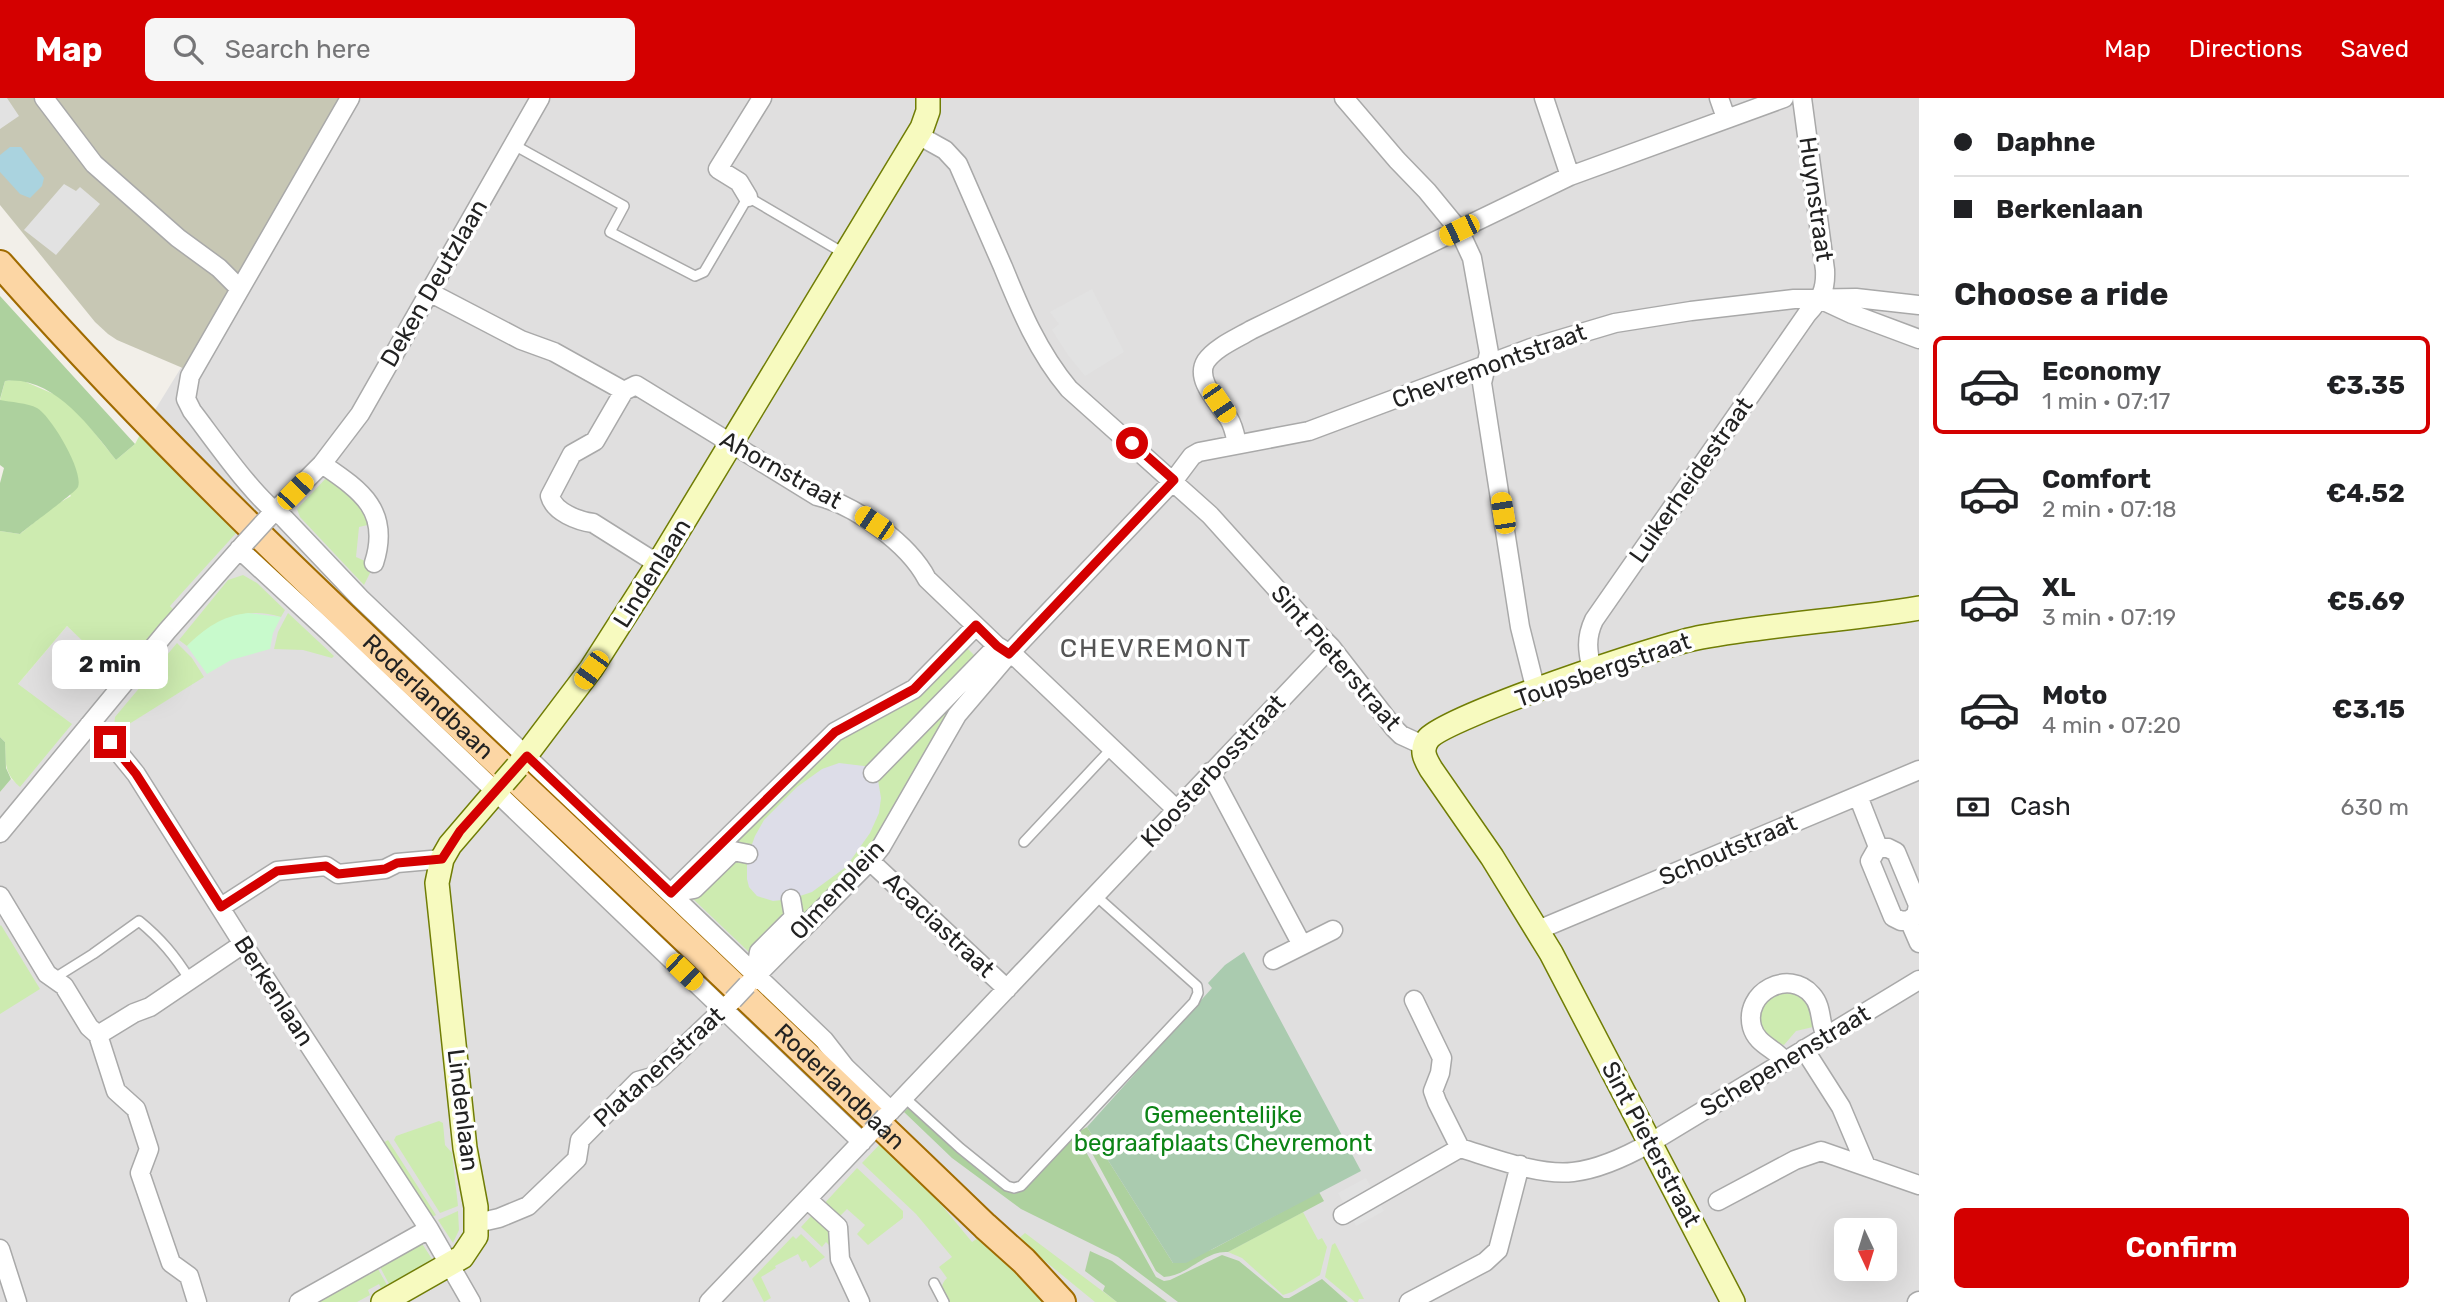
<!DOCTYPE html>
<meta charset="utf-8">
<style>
body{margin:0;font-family:Rubik,sans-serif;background:#f6f6f6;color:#202124;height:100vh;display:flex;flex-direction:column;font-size:26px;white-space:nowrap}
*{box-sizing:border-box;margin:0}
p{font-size:23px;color:#757577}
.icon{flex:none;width:38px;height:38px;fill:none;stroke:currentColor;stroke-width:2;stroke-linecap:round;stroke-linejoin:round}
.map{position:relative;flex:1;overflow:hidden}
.side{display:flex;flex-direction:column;background:#fff;width:525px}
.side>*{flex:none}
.banner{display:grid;align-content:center;height:154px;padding:0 35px;background:#fff}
.needle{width:46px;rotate:176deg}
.fabs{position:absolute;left:1834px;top:1120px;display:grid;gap:14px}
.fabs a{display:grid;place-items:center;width:63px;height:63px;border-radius:10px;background:#fff;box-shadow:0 7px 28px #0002;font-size:35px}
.end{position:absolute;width:32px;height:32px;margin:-16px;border:9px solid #d40000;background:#fff;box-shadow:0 0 0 4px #fff}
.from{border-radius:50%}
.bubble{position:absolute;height:49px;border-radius:10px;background:#fff;box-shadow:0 7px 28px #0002;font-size:23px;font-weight:700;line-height:49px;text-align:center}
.car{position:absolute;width:21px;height:42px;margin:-21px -10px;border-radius:9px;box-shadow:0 0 5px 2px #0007;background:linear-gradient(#f5c518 24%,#345 0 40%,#f5c518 0 76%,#345 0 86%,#f5c518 0)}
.banner b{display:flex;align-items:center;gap:24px;height:66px;font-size:26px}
.banner b+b{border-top:2px solid #e0e0e0}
.banner i{width:18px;height:18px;background:#202124}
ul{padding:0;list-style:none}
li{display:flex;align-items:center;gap:21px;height:98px;margin:0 14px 10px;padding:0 21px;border:4px solid transparent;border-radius:10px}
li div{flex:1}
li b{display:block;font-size:26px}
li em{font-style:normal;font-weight:700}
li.selected{border-color:#d40000}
li>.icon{width:63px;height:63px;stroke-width:1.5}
h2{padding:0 35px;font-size:32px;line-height:84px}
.pay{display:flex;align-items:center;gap:18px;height:77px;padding:0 35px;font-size:26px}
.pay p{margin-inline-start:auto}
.action{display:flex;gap:14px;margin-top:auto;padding:14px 35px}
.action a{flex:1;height:80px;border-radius:10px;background:#d40000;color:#fff;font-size:28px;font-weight:700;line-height:80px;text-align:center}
header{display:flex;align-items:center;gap:42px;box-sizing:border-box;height:98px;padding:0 35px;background:#d40000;color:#fff}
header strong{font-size:33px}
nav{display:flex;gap:38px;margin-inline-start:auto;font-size:24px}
.search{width:490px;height:63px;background:#f6f6f6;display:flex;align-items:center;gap:18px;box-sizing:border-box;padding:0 24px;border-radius:10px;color:#757577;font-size:26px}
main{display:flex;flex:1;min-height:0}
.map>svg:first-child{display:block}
.residential{fill:#e0dfdf;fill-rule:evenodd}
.construction{fill:#c7c7b4}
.grass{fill:#cdebb0}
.forest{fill:#add19e}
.cemetery{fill:#aacbaf}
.park{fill:#c8facc}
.parking{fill:#e2e2e2}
.plaza{fill:#dddde8}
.water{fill:#aad3df}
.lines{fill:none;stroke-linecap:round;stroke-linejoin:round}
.lane-casing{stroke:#a9a9a9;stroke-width:12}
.street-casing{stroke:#a9a9a9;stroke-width:21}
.secondary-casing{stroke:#707d05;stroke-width:26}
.primary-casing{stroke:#a06b00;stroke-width:30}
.lane{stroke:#fff;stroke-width:9}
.street{stroke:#fff;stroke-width:18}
.secondary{stroke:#f7fabf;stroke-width:23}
.primary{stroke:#fcd6a4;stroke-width:26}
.street-bridge-casing{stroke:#a9a9a9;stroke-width:21;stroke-linecap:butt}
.secondary-bridge-casing{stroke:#707d05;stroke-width:26;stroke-linecap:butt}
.street-bridge{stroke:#fff;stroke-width:18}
.secondary-bridge{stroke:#f7fabf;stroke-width:23}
.route{stroke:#d40000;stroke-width:9}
.labels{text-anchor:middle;stroke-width:7;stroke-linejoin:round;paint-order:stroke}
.street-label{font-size:24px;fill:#222;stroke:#fff}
.park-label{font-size:24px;fill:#0c8416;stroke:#fff}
.neighbourhood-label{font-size:26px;letter-spacing:2px;fill:#555;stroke:#fff}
</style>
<header>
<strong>Map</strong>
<div class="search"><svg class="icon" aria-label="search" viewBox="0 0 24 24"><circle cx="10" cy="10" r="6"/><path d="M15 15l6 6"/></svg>Search here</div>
<nav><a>Map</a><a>Directions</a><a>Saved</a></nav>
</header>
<main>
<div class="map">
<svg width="1919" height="1204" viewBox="0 0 1919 1204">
<rect width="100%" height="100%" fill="#f2efe9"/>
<path class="residential" d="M53 0H1919V1204H0V694L11 681 20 688 18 586 67 528 120 577 174 512 170 508 142 333 240 174ZM1846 1132H1885V1171H1846Z"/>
<path class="construction" d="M0 0H343L185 271 117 242 108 236 95 224 0 107Z"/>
<path class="grass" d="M19 281 56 297 78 314 116 362 135 346 142 333 238 433 170 508 174 512 119 578 67 528 18 586 72 626 20 689C3 674 6 665 5 644L0 639V433L20 436 54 408 71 398 0 302 5 283Z
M328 378 348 390 372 426 359 429 356 459 374 467 364 487 300 419 297 411Z
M243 477 257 485 285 512 281 519C243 507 213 523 187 548L179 542 228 482Z
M288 515 334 558 332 560 303 552 274 551 278 534Z
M177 545 192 560 204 579 118 633 114 629 115 619Z
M964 547 988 571 875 746 765 860 751 856 691 799 688 785 833 641Z
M1 827 40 891 0 916V828Z
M1784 892 1806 899 1815 921 1813 929 1796 933 1784 947C1766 942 1750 922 1764 904 1768 898 1778 895 1784 892Z
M439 1023 443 1025 445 1047 452 1055 458 1108 440 1115 394 1042 396 1038Z
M388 1042 436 1117 430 1120 383 1045Z
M881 1045 924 1086 972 1144 981 1138 1050 1204H948C943 1194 938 1189 947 1180L939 1169 952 1159 916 1116 862 1065Z
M857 1070 903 1113V1120L868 1147 857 1136 865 1127 847 1111 836 1122 822 1108Z
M458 1113 459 1132 453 1145 438 1122Z
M815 1114 833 1131V1143L829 1147 826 1144 822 1149 801 1129Z
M1303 1114 1318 1142 1322 1140 1327 1149 1320 1177 1292 1194 1283 1197 1242 1160 1228 1154Z
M1025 1135 1117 1204H1095L1018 1141Z
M801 1136 825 1159 810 1170 806 1162 802 1164 798 1156 775 1168 776 1170 761 1179 771 1200 764 1204 752 1181 793 1138 796 1141Z
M421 1144 432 1161 389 1186 379 1167Z
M1335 1145 1364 1201H1359L1358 1204H1355L1325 1179 1332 1147Z
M378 1171 387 1187 381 1190 379 1186 368 1192 370 1197 357 1204H312L367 1174 369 1177Z"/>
<path class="forest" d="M0 198 135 346 116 362C90 329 53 277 5 283L0 301Z
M0 302C10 304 28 305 37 310 51 318 84 373 78 389 76 394 29 428 20 436L0 433V385L4 370 0 367Z
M0 639 5 644 6 670 11 681 0 694Z
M909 1009 998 1087 1016 1095 1025 1090 1076 1036 1156 1179 1164 1183 1170 1182 1222 1157 1239 1163 1284 1200H1289L1322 1181 1348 1204H1178L1118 1159 1021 1111 952 1060 904 1014Z
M1087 1029 1173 1165 1213 1151 1319 1094 1324 1103 1228 1154C1205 1152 1188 1178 1164 1179L1156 1173 1080 1033Z
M1090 1153 1112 1163 1167 1204H1117L1103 1193 1105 1188 1085 1173Z"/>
<path class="cemetery" d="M1244 854 1361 1073 1186 1165H1173L1087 1029 1212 890 1208 885 1225 867Z"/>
<path class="park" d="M248 515 281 519 273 535 270 551 231 562 207 576 187 548C205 530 222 518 248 515Z"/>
<path class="parking" d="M0 0H7L19 18 0 31Z
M64 86 76 93 80 89 100 106 56 157 24 132Z
M1092 191 1124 254 1085 278 1068 257 1052 232 1059 226 1050 214Z
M1366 1080 1384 1113 1356 1128 1338 1095Z"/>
<path class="plaza" d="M839 665 864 668 870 671 878 682 881 700 879 715 870 735 846 769 812 794 791 801 773 803 757 798 749 789 747 781V760L755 738 764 722 797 689 822 671Z"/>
<path class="water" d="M10 49H21L44 80 42 88 30 100 20 96 0 74V57Z"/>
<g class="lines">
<defs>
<path id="lane" d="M514 47 624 108 610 134 695 178 704 174 748 99 845 156
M1024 744 1112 650
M53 881 93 856 139 823C161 841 175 858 190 882
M905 1000 960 1050 1007 1088 1014 1090 1021 1088 1194 904 1198 895 1197 888 1095 797
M934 1185 944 1204"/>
<path id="street" d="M44 0 94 66 178 140 219 170 240 191
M350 0 190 278 186 301 192 313C213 340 256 403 283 419L360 500 824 942 845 969 891 1013
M1344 0 1397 62 1427 93 1459 132 1472 160 1489 255 1482 285 1520 529 1536 593
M1544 0 1570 78
M1719 0 1726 20
M918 37 945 52 958 66C973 100 988 135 1003 169 1021 213 1038 254 1069 291L1210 417 1311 529 1331 549 1394 630 1401 637 1425 648
M748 99 739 84 718 71 762 0
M429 194 521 242 554 254 624 293 636 287 817 398C855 407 909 446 927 481L997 548 1018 561 1177 712
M1824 203 1852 216 1919 241
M624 293 595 343 572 356 550 398C554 414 578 423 593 425L658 466
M1237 346C1235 337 1234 329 1229 321 1220 306 1194 282 1206 263 1216 249 1236 241 1251 232L1570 78 1784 0
M322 366C360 392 391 412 374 465
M267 421 322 366 360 316 540 0
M239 451 328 533 862 1044
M1592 574C1588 554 1585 541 1594 522L1807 216C1821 201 1826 192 1825 172L1802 0
M89 627 110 644 136 676 243 846 429 1131 471 1204
M1210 674 1302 847
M873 675 997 548
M1858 698 1878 749 1870 763 1893 819 1901 823 1909 822 1919 845
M0 735 167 533 245 445
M1878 749 1888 750 1896 754 1918 807 1916 817 1909 822
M870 763 1007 891
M671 795 835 634 914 591 976 528
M671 795 694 791 733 753 748 756
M0 798 47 876 64 888 89 929 98 937 116 993 136 1011 149 1051 140 1075 171 1165 189 1178 197 1204
M221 809 277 773 326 768 338 776 385 771 397 765 442 761
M1538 832 1919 672
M1273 862 1333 832
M755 878 759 854 794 819 791 801
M747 887 870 763 881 749 957 617 1009 556 1174 382 1192 358 1199 354 1309 333 1531 250 1615 225 1691 213 1794 201 1856 200 1919 207
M1414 902 1442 960 1440 975 1433 993 1437 1004 1460 1050
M98 937 134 915 150 909 243 846
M1804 951 1841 1009 1866 1068
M1784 963C1775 950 1757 947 1752 929 1743 894 1789 870 1812 897 1823 909 1819 925 1826 938
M885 1019 1331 549
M807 1101 838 1129 840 1161 860 1204
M1718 1103 1795 1062 1821 1053 1919 1087
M1343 1117 1460 1050C1493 1060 1539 1078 1573 1074 1600 1071 1627 1058 1650 1045L1919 882
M477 1125 499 1120 528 1108 577 1061 580 1042 638 983 652 979 731 904
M0 1151 17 1204
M299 1204 429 1131
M709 1204 869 1036
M1409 1204 1485 1164 1498 1152 1520 1067
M1917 1204 1919 1203"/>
<path id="secondary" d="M517 669 591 571 658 466 922 30 928 13V0
M383 1204 462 1159 476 1138V1109L465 1050 437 785 442 761 450 747 504 684
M1733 1204 1551 855 1492 759 1431 671C1425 661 1420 652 1428 641 1445 619 1665 545 1702 539 1774 526 1847 522 1919 510"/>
<g id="primary">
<path id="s1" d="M0 166C163 351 344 520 524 689 679 834 832 981 985 1128L1024 1163 1062 1204"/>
</g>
</defs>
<use href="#lane" class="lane-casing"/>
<use href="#street" class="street-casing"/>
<use href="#secondary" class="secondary-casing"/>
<use href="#primary" class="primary-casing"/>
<use href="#lane" class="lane"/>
<use href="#street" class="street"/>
<use href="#secondary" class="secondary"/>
<use href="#primary" class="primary"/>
<defs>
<path id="street-bridge" d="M245 445 267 421
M733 902 747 887
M872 1033 885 1019"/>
<path id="secondary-bridge" d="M504 684 517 669"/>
</defs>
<use href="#street-bridge" class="street-bridge-casing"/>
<use href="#secondary-bridge" class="secondary-bridge-casing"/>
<use href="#street-bridge" class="street-bridge"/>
<use href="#secondary-bridge" class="secondary-bridge"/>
</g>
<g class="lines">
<path class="route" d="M110 644 136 676 221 809 277 773 326 768 338 776 385 771 397 765 442 761 460 733 527 658 671 795 835 634 914 591 976 527 997 548 1009 556 1174 382 1132 345"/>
</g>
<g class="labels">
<g class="street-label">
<text transform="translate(1816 101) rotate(82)" y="8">Huynstraat</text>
<text transform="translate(434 185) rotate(-60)" y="8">Deken Deutzlaan</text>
<text transform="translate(1489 268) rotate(-20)" y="8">Chevremontstraat</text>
<text transform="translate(781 372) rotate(29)" y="8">Ahornstraat</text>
<text transform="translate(1691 382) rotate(-55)" y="8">Luikerheidestraat</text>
<text transform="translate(652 475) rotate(-58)" y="8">Lindenlaan</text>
<text transform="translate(1336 560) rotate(49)" y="8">Sint Pieterstraat</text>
<text transform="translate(1603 572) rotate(-19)" y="8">Toupsbergstraat</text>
<text dy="8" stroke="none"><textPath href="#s1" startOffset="609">Roderlandbaan</textPath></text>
<text transform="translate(1213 673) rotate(-47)" y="8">Kloosterbosstraat</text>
<text transform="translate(1728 752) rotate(-23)" y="8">Schoutstraat</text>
<text transform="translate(837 792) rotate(-47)" y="8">Olmenplein</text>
<text transform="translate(939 827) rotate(43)" y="8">Acaciastraat</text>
<text transform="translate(274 893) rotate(57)" y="8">Berkenlaan</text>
<text transform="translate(1785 963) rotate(-31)" y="8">Schepenenstraat</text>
<text transform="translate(659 969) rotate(-42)" y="8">Platanenstraat</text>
<text dy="8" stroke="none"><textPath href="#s1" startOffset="1176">Roderlandbaan</textPath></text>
<text transform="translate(463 1012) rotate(83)" y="8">Lindenlaan</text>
<text transform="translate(1651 1046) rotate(62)" y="8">Sint Pieterstraat</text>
</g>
<g class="park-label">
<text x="1223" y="1025">Gemeentelijke<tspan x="1223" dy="28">begraafplaats Chevremont</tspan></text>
</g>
<g class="neighbourhood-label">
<text x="1156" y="559">CHEVREMONT</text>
</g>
</g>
</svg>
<div class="fabs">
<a><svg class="needle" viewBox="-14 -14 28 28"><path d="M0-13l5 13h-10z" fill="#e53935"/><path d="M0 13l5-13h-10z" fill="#757577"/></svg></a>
</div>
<i class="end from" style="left:1132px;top:345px"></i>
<i class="end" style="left:110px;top:644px"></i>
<div class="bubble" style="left:52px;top:542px;width:116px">2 min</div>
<i class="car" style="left:1459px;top:132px;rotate:244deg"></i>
<i class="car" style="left:1219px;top:305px;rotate:146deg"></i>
<i class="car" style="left:295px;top:393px;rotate:44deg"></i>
<i class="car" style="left:1503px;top:415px;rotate:351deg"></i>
<i class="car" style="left:874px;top:425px;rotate:304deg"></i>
<i class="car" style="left:591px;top:572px;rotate:216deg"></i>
<i class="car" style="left:684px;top:874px;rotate:134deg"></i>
</div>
<section class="side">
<div class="banner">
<b><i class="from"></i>Daphne</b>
<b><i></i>Berkenlaan</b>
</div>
<h2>Choose a ride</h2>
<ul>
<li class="selected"><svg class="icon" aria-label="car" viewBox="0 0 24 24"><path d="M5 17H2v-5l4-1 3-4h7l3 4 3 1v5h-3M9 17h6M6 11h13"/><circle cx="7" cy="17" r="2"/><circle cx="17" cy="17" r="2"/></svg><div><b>Economy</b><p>1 min · 07:17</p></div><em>€3.35</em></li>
<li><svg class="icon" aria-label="car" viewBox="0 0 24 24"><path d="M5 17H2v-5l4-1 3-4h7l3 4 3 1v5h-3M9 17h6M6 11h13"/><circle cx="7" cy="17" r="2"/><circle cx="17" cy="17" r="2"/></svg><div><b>Comfort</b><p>2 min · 07:18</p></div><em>€4.52</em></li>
<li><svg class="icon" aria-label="car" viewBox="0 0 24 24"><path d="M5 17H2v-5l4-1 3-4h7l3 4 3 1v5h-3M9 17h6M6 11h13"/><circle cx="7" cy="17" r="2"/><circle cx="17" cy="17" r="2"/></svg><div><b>XL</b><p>3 min · 07:19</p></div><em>€5.69</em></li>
<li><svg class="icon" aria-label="car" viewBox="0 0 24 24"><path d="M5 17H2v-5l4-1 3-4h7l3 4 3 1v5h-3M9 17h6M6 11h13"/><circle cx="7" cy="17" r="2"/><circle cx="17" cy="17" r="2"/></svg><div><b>Moto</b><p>4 min · 07:20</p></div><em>€3.15</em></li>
</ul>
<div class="pay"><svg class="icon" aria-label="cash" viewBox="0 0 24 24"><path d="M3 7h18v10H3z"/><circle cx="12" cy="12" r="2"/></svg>Cash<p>630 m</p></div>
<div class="action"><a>Confirm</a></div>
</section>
</main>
